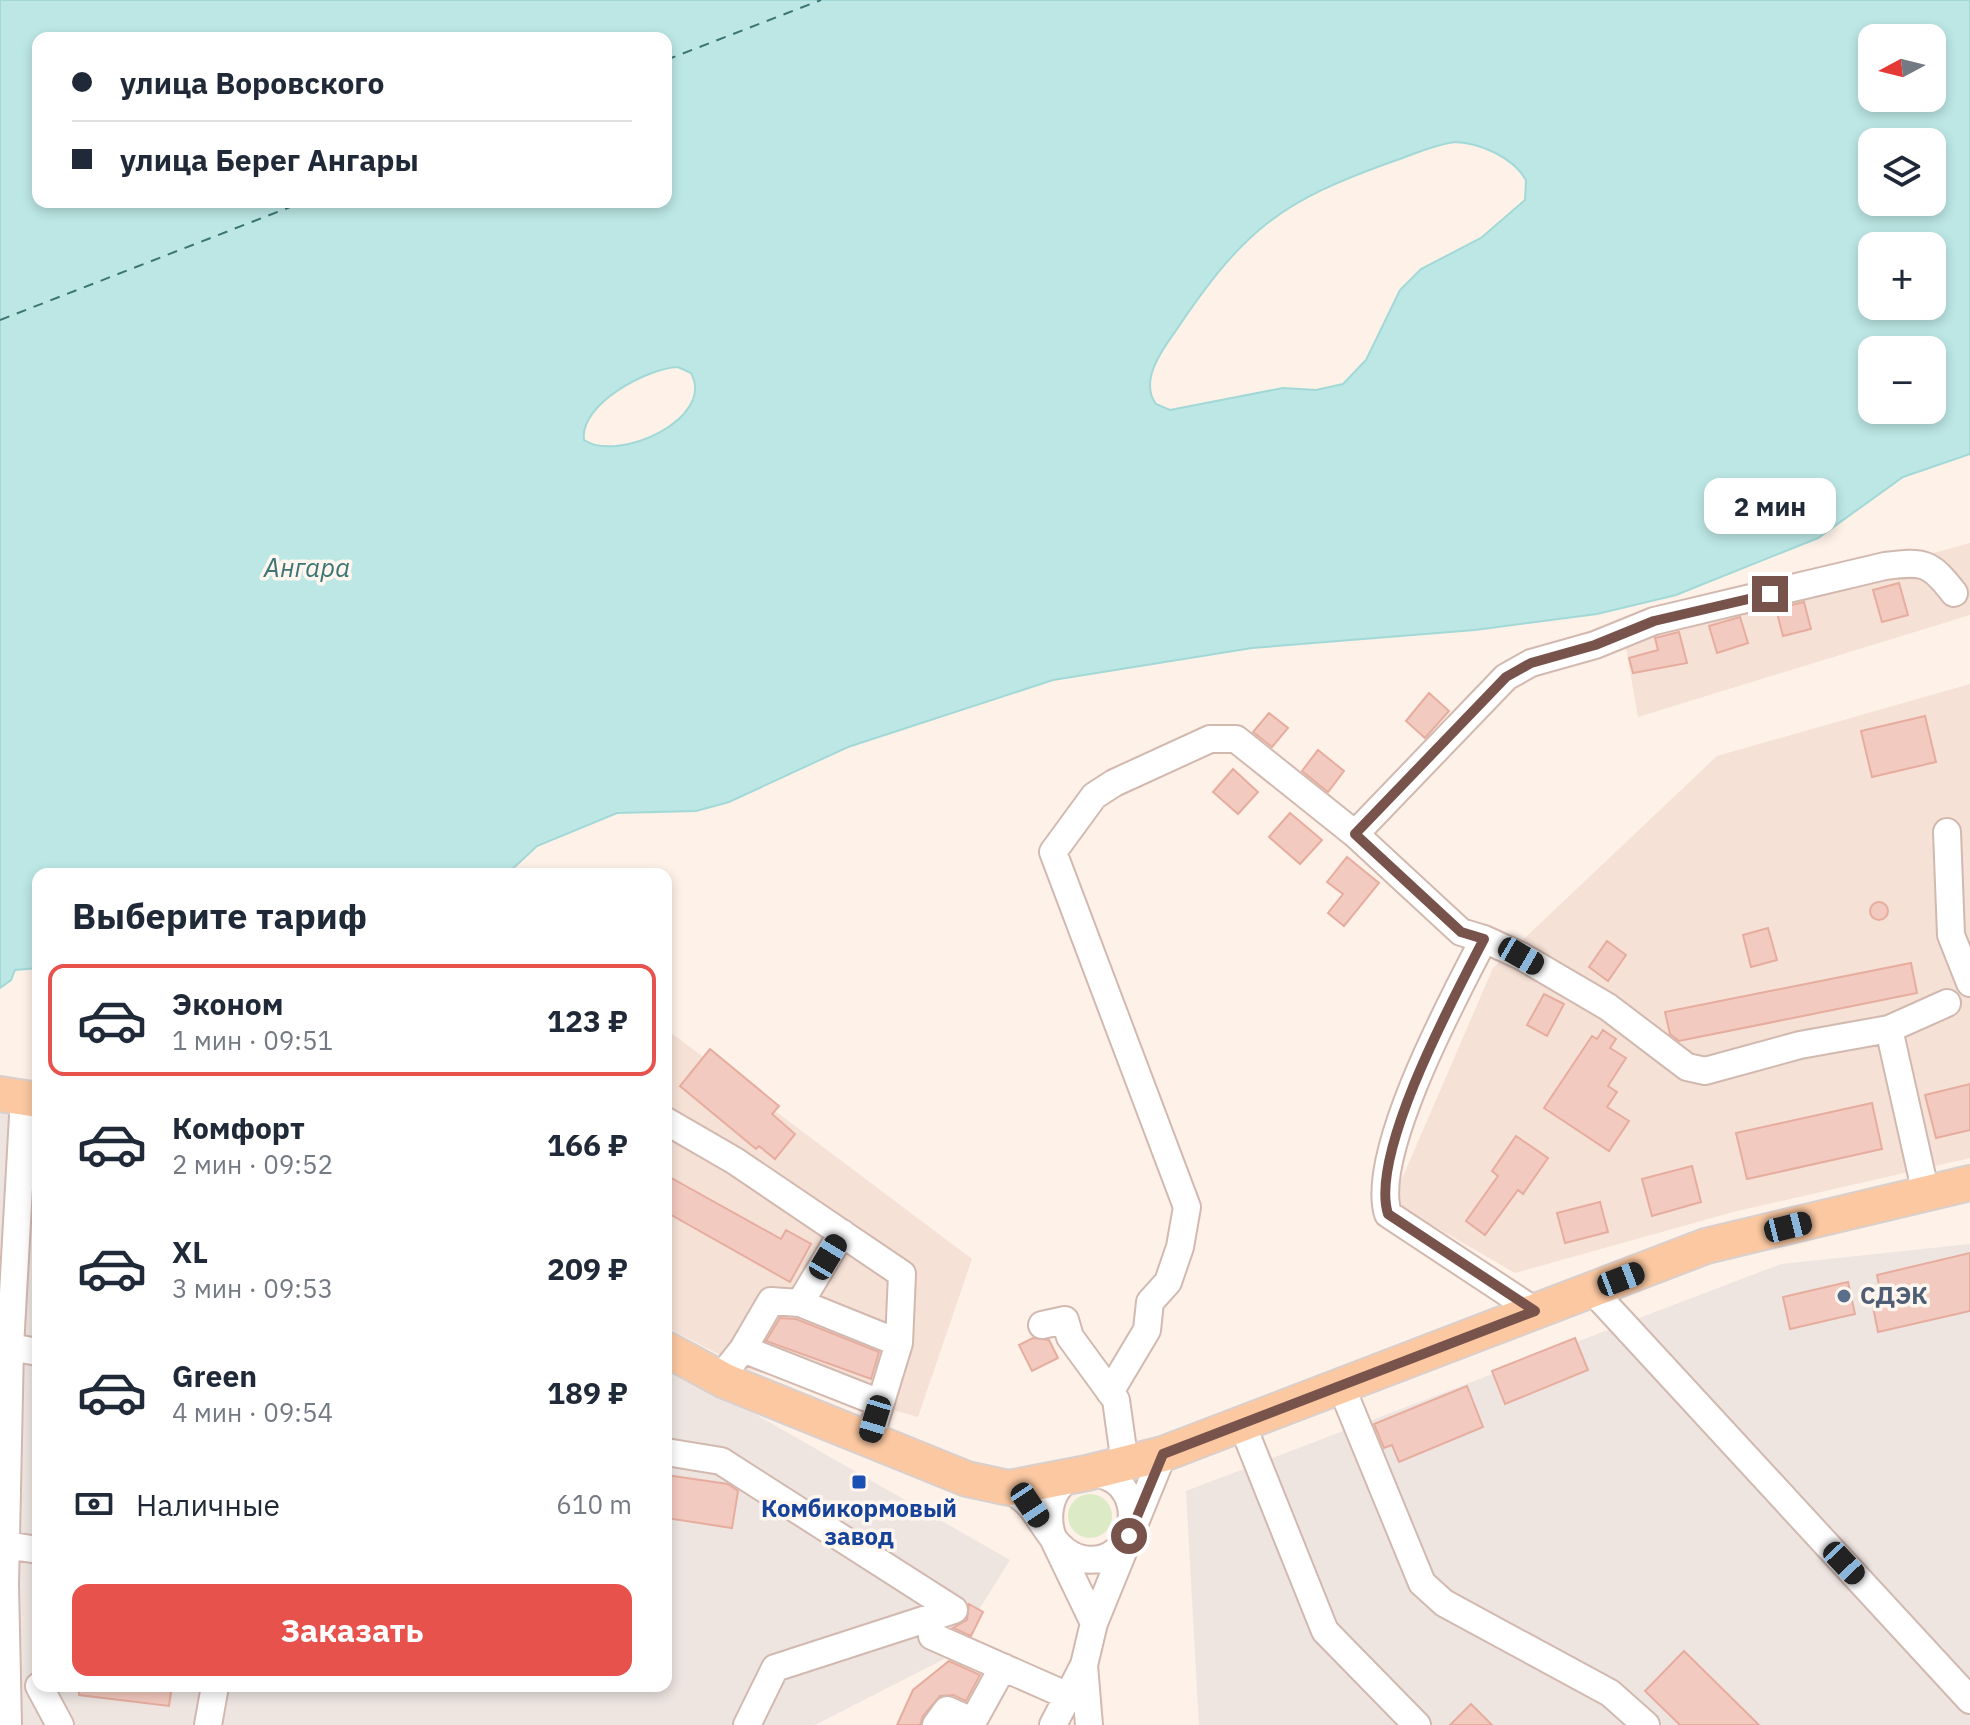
<!DOCTYPE html>
<html lang="ru">
<meta charset="utf-8">
<style>
body{margin:0;font-family:"IBM Plex Sans",sans-serif;background:#f2f2f3;color:#1f2937;height:100vh;display:flex;flex-direction:column;font-size:30px;white-space:nowrap}
*{box-sizing:border-box;margin:0}
p{font-size:26px;color:#747a83}
.icon{flex:none;width:44px;height:44px;fill:none;stroke:currentColor;stroke-width:2;stroke-linecap:round;stroke-linejoin:round}
.map{position:relative;flex:1;overflow:hidden}
.panel{position:absolute;left:32px;top:868px;width:640px;height:824px;display:flex;flex-direction:column;background:#fff;border-radius:16px;box-shadow:0 4px 12px #0003}
.panel>*{flex:none}
.hud{position:absolute;left:32px;top:32px;width:640px;height:176px;border-radius:16px;box-shadow:0 4px 12px #0003;display:grid;align-content:center;height:176px;padding:0 40px;background:#fff}
.needle{width:52px;rotate:263deg}
.fabs{position:absolute;left:1858px;top:24px;display:grid;gap:16px}
.fabs a{display:grid;place-items:center;width:88px;height:88px;border-radius:16px;background:#fff;box-shadow:0 4px 12px #0003;font-size:40px}
.end{position:absolute;width:36px;height:36px;margin:-18px;border:10px solid #78534b;background:#fff;box-shadow:0 0 0 4px #fff}
.from{border-radius:50%}
.bubble{position:absolute;height:56px;border-radius:16px;background:#fff;box-shadow:0 4px 12px #0003;font-size:26px;font-weight:700;line-height:56px;text-align:center}
.car{position:absolute;width:24px;height:48px;margin:-24px -12px;border-radius:10px;box-shadow:0 0 6px 2px #0007;background:linear-gradient(#222 24%,#8ab4d8 0 40%,#222 0 76%,#8ab4d8 0 86%,#222 0)}
.hud b{display:flex;align-items:center;gap:28px;height:76px;font-size:30px}
.hud b+b{border-top:2px solid #e0e1e3}
.hud i{width:20px;height:20px;background:#1f2937}
ul{padding:0;list-style:none}
li{display:flex;align-items:center;gap:24px;height:112px;margin:0 16px 12px;padding:0 24px;border:4px solid transparent;border-radius:16px}
li div{flex:1}
li b{display:block;font-size:30px}
li em{font-style:normal;font-weight:700}
li.current{border-color:#e7524d}
li>.icon{width:72px;height:72px;stroke-width:1.5}
h2{padding:0 40px;font-size:36px;line-height:96px}
.pay{display:flex;align-items:center;gap:20px;height:88px;padding:0 40px;font-size:30px}
.pay p{margin-inline-start:auto}
.action{display:flex;gap:16px;margin-top:auto;padding:16px 40px}
.action a{flex:1;height:92px;border-radius:16px;background:#e7524d;color:#fff;font-size:32px;font-weight:700;line-height:92px;text-align:center}
.map>svg:first-child{display:block}
.residential{fill:#f5e1d6}
.industrial{fill:#eee5e1}
.green{fill:#dcebc6}
.water{fill:#bce7e5;stroke:#a2d9d7;stroke-width:2;fill-rule:evenodd}
.lines{fill:none;stroke-linecap:round;stroke-linejoin:round}
.ferry{stroke:#3b7674;stroke-width:2;stroke-dasharray:10 8;stroke-linecap:butt}
.building{fill:#f3cabf;stroke:#e6ad9f;stroke-width:2}
.minor-casing{stroke:#d2b9b0;stroke-width:30}
.major-casing{stroke:#d9cfcd;stroke-width:38}
.minor{stroke:#fff;stroke-width:26}
.major{stroke:#fbc8a1;stroke-width:34}
.route{stroke:#78534b;stroke-width:10}
.service-dot{fill:#5c6f8a;stroke:#fff6ef;stroke-width:3}
.transit-dot{fill:#1a4fb4;stroke:#fff6ef;stroke-width:3}
.labels{text-anchor:middle;stroke-width:7;stroke-linejoin:round;paint-order:stroke}
.service-label{font-size:24px;font-weight:bold;fill:#4e5e75;stroke:#fff6ef;text-anchor:start}
.transit-label{font-size:24px;font-weight:bold;fill:#164399;stroke:#fff6ef}
.water-label{font-size:26px;font-style:italic;fill:#3b7674;stroke:#fff6ef}
</style>
<div class="map">
<svg width="1970" height="1725" viewBox="0 0 1970 1725">
<rect width="100%" height="100%" fill="#fdf1e8"/>
<path class="residential" d="M1970 543V615L1638 717 1624 637Z
M1970 684V1158L1733 1212 1515 1273 1392 1202 1493 968 1717 756Z
M666 1029 972 1259 918 1417 747 1369 666 1327Z"/>
<path class="industrial" d="M0 1109 38 1115V1686H666V1363L1010 1560 950 1656 815 1725H0Z
M1970 1244V1725H1199L1186 1491 1781 1264Z"/>
<path class="green" d="M1068 1516a22 22 0 1 1 44 0a22 22 0 1 1-44 0Z"/>
<path class="water" d="M0 0H1970V454L1903 477 1818 538 1676 595 1597 614 1475 630 1252 648 1053 680 848 747 729 802 696 811 617 813 537 846 507 874H38V968L15 970 11 980 0 988ZM38 38H666V202H38ZM1872 38H1932V98H1872ZM1455 142C1480 143 1513 157 1526 180L1525 200 1481 238 1421 269 1400 290 1366 360 1343 384 1316 390 1283 388 1170 410 1156 404C1139 381 1162 350 1175 332 1244 229 1280 201 1397 160 1417 153 1433 145 1455 142ZM1872 142H1932V202H1872ZM1872 246H1932V306H1872ZM1872 350H1932V410H1872ZM678 367 691 373C716 419 618 463 584 440 579 404 648 368 678 367Z"/>
<g class="lines">
<path class="ferry" d="M666 60 821 0
M0 320 303 202"/>
</g>
<path class="building" d="M1899 583 1908 615 1882 622 1873 590Z
M1804 602 1811 629 1783 636 1776 609Z
M1740 617 1748 643 1717 653 1709 626Z
M1679 632 1687 663 1633 673 1629 658 1658 650 1655 638Z
M1429 693 1449 711 1425 738 1406 721Z
M1269 713 1288 728 1272 747 1253 732Z
M1925 716 1936 762 1872 777 1861 731Z
M1318 750 1344 771 1328 792 1302 771Z
M1233 769 1258 792 1238 814 1213 792Z
M1290 813 1322 840 1300 864 1269 837Z
M1347 857 1379 883 1344 926 1328 913 1343 894 1327 882Z
M1870 911a9 9 0 1 1 18 0a9 9 0 1 1-18 0Z
M1768 928 1777 960 1751 967 1743 935Z
M1607 941 1626 955 1608 981 1589 967Z
M1911 963 1917 993 1679 1041 1670 1034 1665 1012Z
M1544 994 1564 1004 1547 1036 1527 1025Z
M1603 1030 1616 1039 1610 1048 1626 1058 1608 1086 1617 1092 1607 1107 1629 1121 1609 1151 1544 1108 1592 1036 1597 1039Z
M710 1049 779 1106 772 1114 795 1134 775 1159 759 1146 756 1149 680 1086Z
M1970 1084V1130L1936 1138 1925 1095Z
M1872 1103 1882 1149 1747 1179 1736 1133Z
M1516 1136 1548 1158 1523 1194 1518 1190 1485 1235 1466 1221 1498 1176 1492 1171Z
M1692 1166 1701 1202 1652 1216 1642 1179Z
M666 1175 781 1239 786 1230 811 1244 790 1282 666 1212Z
M1600 1202 1608 1232 1565 1243 1557 1213Z
M1970 1253V1311L1878 1332 1873 1307 1883 1305 1877 1275Z
M1848 1282 1855 1314 1790 1329 1783 1297Z
M780 1318 796 1319 879 1352 871 1379 766 1341Z
M1033 1338 1049 1340 1058 1358 1032 1371 1019 1345Z
M1575 1338 1588 1370 1505 1404 1492 1371Z
M1467 1386 1483 1427 1399 1462 1392 1445 1384 1448 1374 1424Z
M666 1475 728 1484 738 1491 732 1528 666 1518Z
M969 1604 983 1612 971 1636 953 1628 967 1620Z
M1684 1651 1759 1725H1680L1645 1691Z
M949 1661 980 1675 966 1701 953 1695 940 1696 923 1716 920 1725H897L913 1690Z
M79 1686H172L169 1706 79 1695Z
M1471 1704 1492 1725H1450Z"/>
<g class="lines">
<defs>
<path id="minor" d="M1947 832 1951 935 1970 983
M1484 939 1521 956 1608 1007 1687 1067 1705 1071 1800 1045 1889 1029
M666 1121 735 1161 902 1274 899 1343 869 1441
M1926 1194 1889 1029 1947 1003
M1592 1290 1970 1700
M800 1303 899 1343
M1535 1311 1388 1214C1369 1154 1455 995 1484 939L1461 932 1355 834 1506 677 1531 663 1595 645 1654 621 1885 566C1924 561 1930 562 1954 593
M1042 1325 1065 1320 1070 1337 1116 1400 1125 1464
M10 1347 38 1352
M743 1349 771 1301 800 1303 842 1233
M720 1378 743 1349 880 1403
M1341 1386 1422 1583 1444 1603 1610 1693 1646 1725
M1110 1392 1147 1330 1150 1302 1168 1282 1180 1247 1187 1207 1053 852 1094 796 1114 783 1210 739H1236L1355 834
M1242 1424 1325 1631 1417 1725
M666 1452 721 1461 954 1610 775 1668 747 1725
M1009 1488C1017 1494 1026 1500 1032 1508 1047 1527 1057 1554 1083 1559 1137 1569 1152 1484 1098 1474 1058 1466 1041 1507 1053 1538L1094 1623
M6 1545 38 1550
M932 1636 1068 1696
M1084 1665 1089 1725
M39 1686 60 1725
M8 1725 5 1585 10 1347 24 1098
M208 1725 215 1686
M936 1725 947 1710 972 1721
M971 1725 1003 1667
M1053 1725 1084 1665 1094 1623 1163 1454"/>
<path id="major" d="M0 1094 38 1100
M666 1349 725 1381 967 1479 1009 1488 1087 1473 1163 1454 1706 1246 1970 1183"/>
</defs>
<use href="#minor" class="minor-casing"/>
<use href="#major" class="major-casing"/>
<use href="#minor" class="minor"/>
<use href="#major" class="major"/>
</g>
<g class="lines">
<path class="route" d="M1129 1536 1163 1454 1535 1311 1388 1214C1369 1154 1455 995 1484 939L1461 932 1355 834 1506 677 1531 663 1595 645 1654 621 1770 594"/>
</g>
<circle class="service-dot" cx="1844" cy="1296" r="8"/>
<rect class="transit-dot" x="851" y="1474" width="16" height="16" rx="4"/>
<g class="labels">
<g class="service-label">
<text x="1860" y="1304">СДЭК</text>
</g>
<g class="transit-label">
<text x="859" y="1517">Комбикормовый<tspan x="859" dy="28">завод</tspan></text>
</g>
<g class="water-label">
<text x="307" y="577">Ангара</text>
</g>
</g>
</svg>
<div class="fabs">
<a><svg class="needle" viewBox="-14 -14 28 28"><path d="M0-13l5 13h-10z" fill="#e53935"/><path d="M0 13l5-13h-10z" fill="#747a83"/></svg></a>
<a><svg class="icon" aria-label="layers" viewBox="0 0 24 24"><path d="M12 4l9 5-9 5-9-5zM3 14l9 5 9-5"/></svg></a>
<a>+</a>
<a>−</a>
</div>
<i class="end from" style="left:1129px;top:1536px"></i>
<i class="end" style="left:1770px;top:594px"></i>
<div class="bubble" style="left:1704px;top:478px;width:132px">2 мин</div>
<i class="car" style="left:1521px;top:956px;rotate:120deg"></i>
<i class="car" style="left:1788px;top:1227px;rotate:76deg"></i>
<i class="car" style="left:828px;top:1257px;rotate:31deg"></i>
<i class="car" style="left:1621px;top:1279px;rotate:69deg"></i>
<i class="car" style="left:875px;top:1419px;rotate:197deg"></i>
<i class="car" style="left:1030px;top:1505px;rotate:146deg"></i>
<i class="car" style="left:1844px;top:1563px;rotate:137deg"></i>
<div class="hud">
<b><i class="from"></i>улица Воровского</b>
<b><i></i>улица Берег Ангары</b>
</div>
<section class="panel">
<h2>Выберите тариф</h2>
<ul>
<li class="current"><svg class="icon" aria-label="car" viewBox="0 0 24 24"><path d="M5 17H2v-5l4-1 3-4h7l3 4 3 1v5h-3M9 17h6M6 11h13"/><circle cx="7" cy="17" r="2"/><circle cx="17" cy="17" r="2"/></svg><div><b>Эконом</b><p>1 мин · 09:51</p></div><em>123 ₽</em></li>
<li><svg class="icon" aria-label="car" viewBox="0 0 24 24"><path d="M5 17H2v-5l4-1 3-4h7l3 4 3 1v5h-3M9 17h6M6 11h13"/><circle cx="7" cy="17" r="2"/><circle cx="17" cy="17" r="2"/></svg><div><b>Комфорт</b><p>2 мин · 09:52</p></div><em>166 ₽</em></li>
<li><svg class="icon" aria-label="car" viewBox="0 0 24 24"><path d="M5 17H2v-5l4-1 3-4h7l3 4 3 1v5h-3M9 17h6M6 11h13"/><circle cx="7" cy="17" r="2"/><circle cx="17" cy="17" r="2"/></svg><div><b>XL</b><p>3 мин · 09:53</p></div><em>209 ₽</em></li>
<li><svg class="icon" aria-label="car" viewBox="0 0 24 24"><path d="M5 17H2v-5l4-1 3-4h7l3 4 3 1v5h-3M9 17h6M6 11h13"/><circle cx="7" cy="17" r="2"/><circle cx="17" cy="17" r="2"/></svg><div><b>Green</b><p>4 мин · 09:54</p></div><em>189 ₽</em></li>
</ul>
<div class="pay"><svg class="icon" aria-label="cash" viewBox="0 0 24 24"><path d="M3 7h18v10H3z"/><circle cx="12" cy="12" r="2"/></svg>Наличные<p>610 m</p></div>
<div class="action"><a>Заказать</a></div>
</section>
</div>
